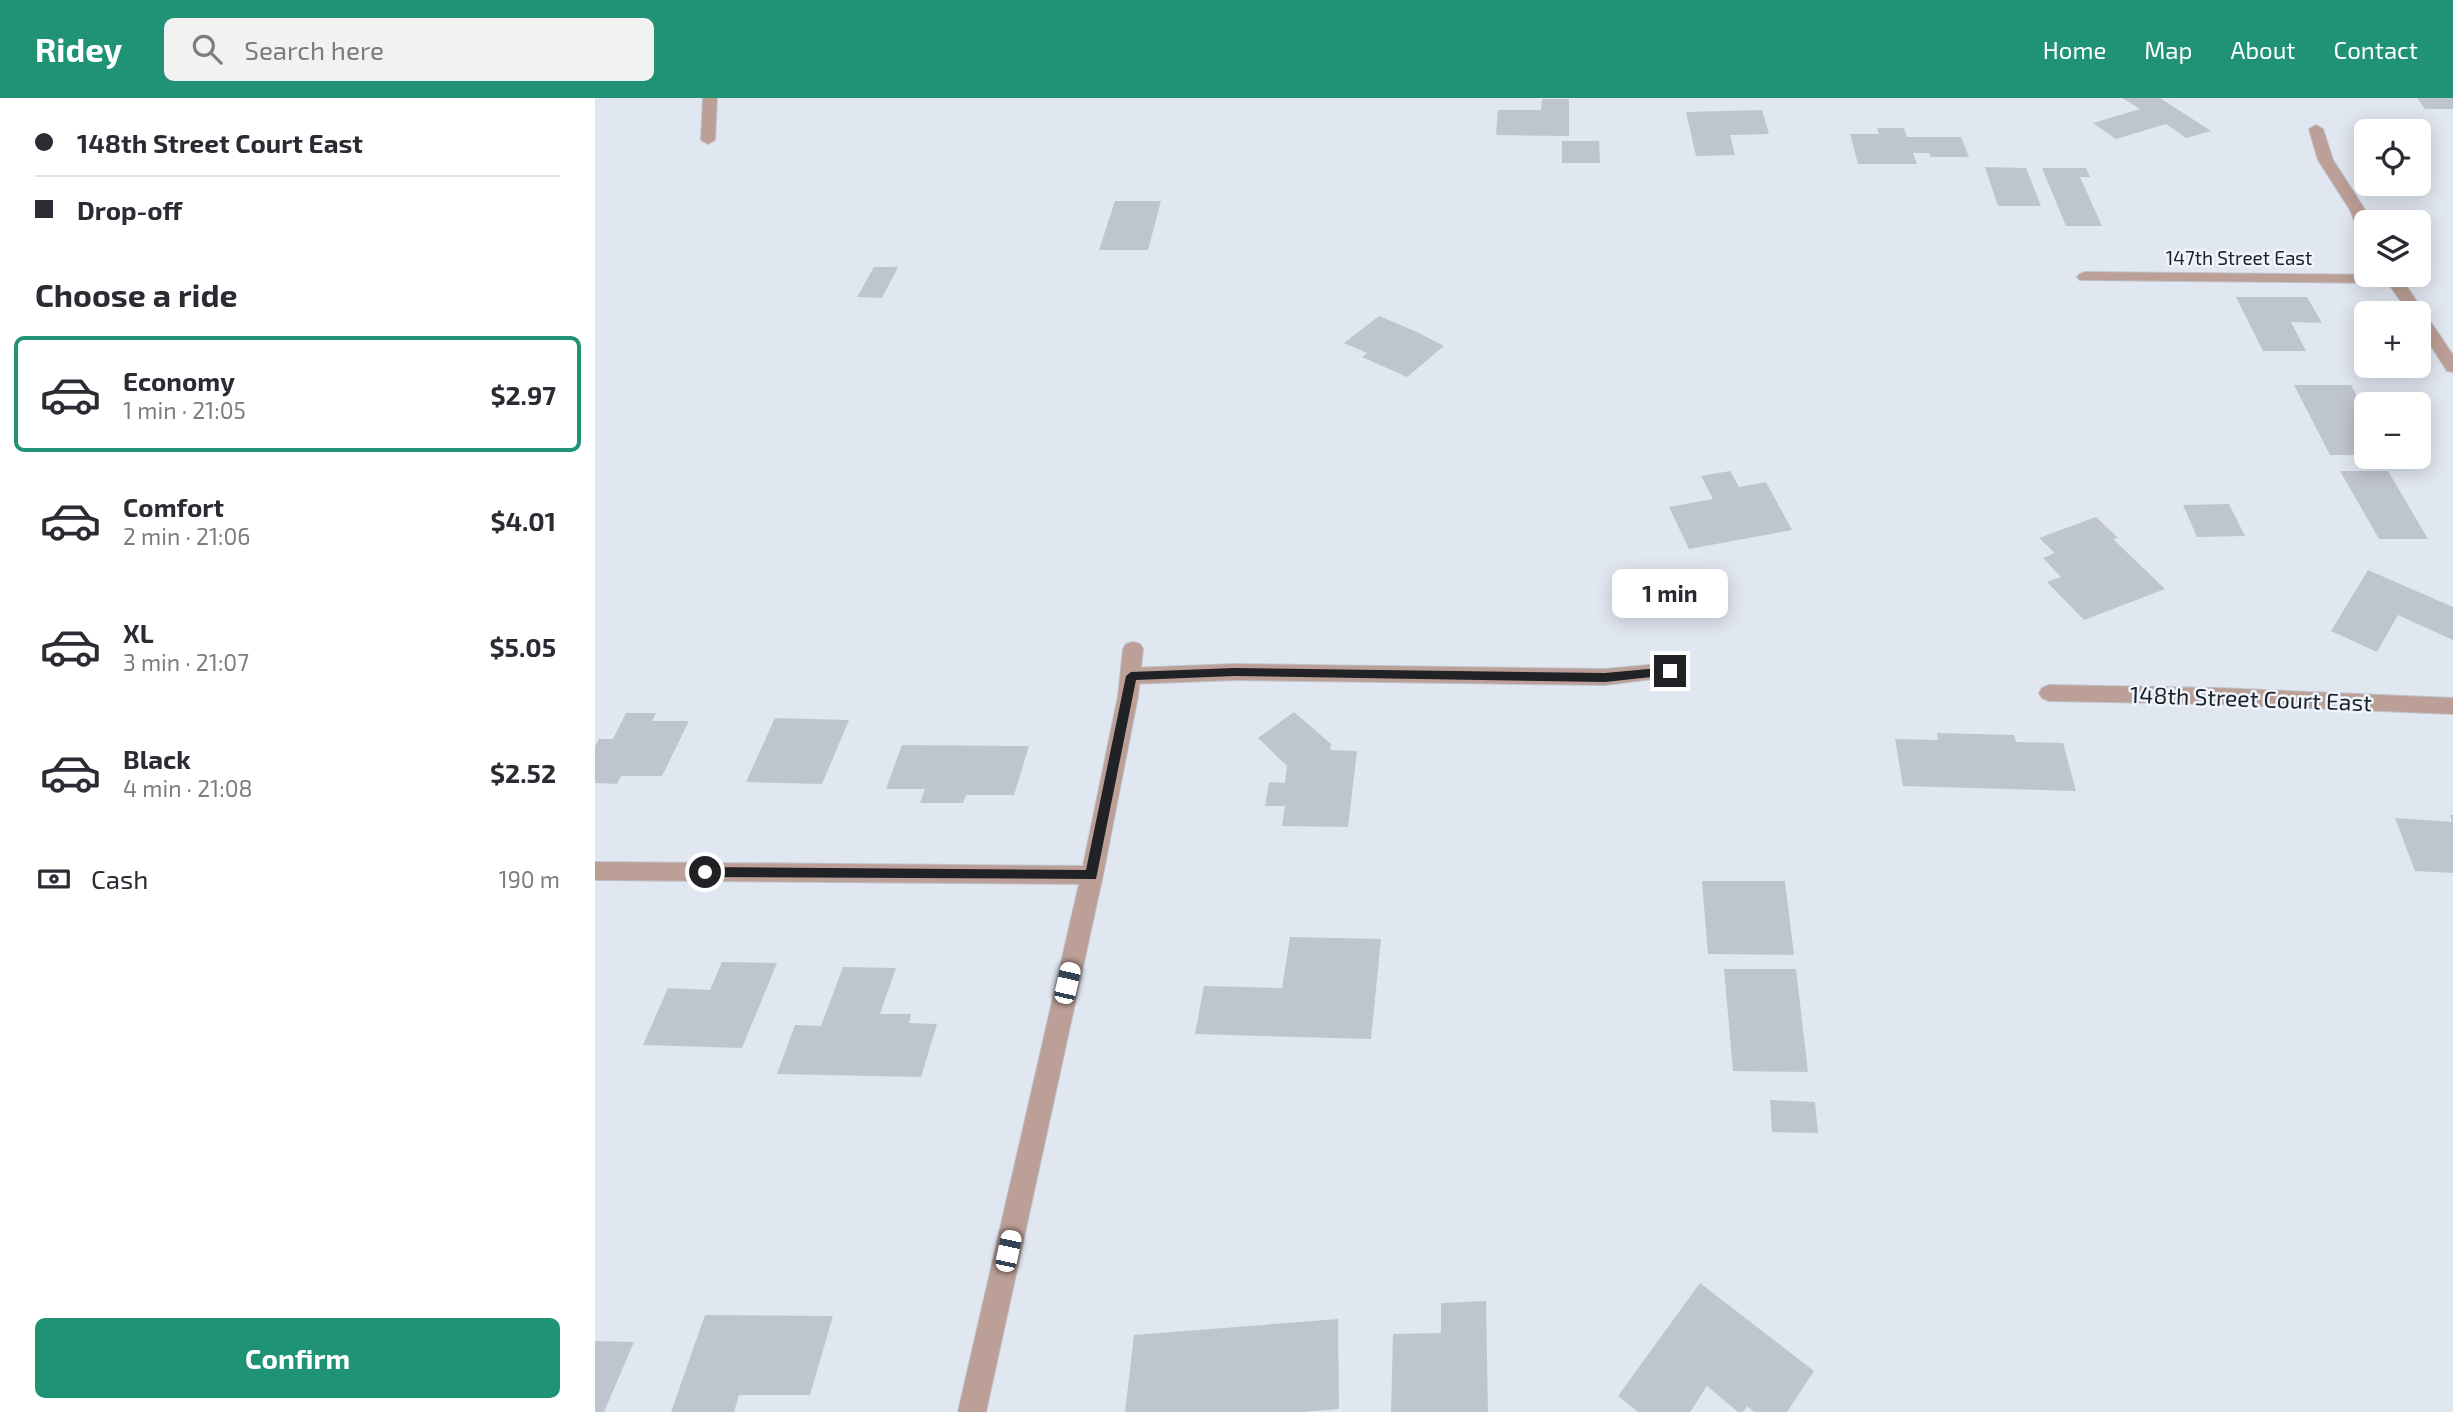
<!DOCTYPE html>
<meta charset="utf-8">
<style>
body{margin:0;font-family:"Exo 2",sans-serif;background:#f2f2f3;color:#2b2b33;height:100vh;display:flex;flex-direction:column;font-size:26px;white-space:nowrap}
*{box-sizing:border-box;margin:0}
p{font-size:23px;color:#7c7c81}
.icon{flex:none;width:38px;height:38px;fill:none;stroke:currentColor;stroke-width:2;stroke-linecap:round;stroke-linejoin:round}
.map{position:relative;flex:1;overflow:hidden}
.details{display:flex;flex-direction:column;background:#fff;width:595px}
.details>*{flex:none}
.hud{display:grid;align-content:center;height:154px;padding:0 35px;background:#fff}
.buttons{position:absolute;left:1759px;top:21px;display:grid;gap:14px}
.buttons a{display:grid;place-items:center;width:77px;height:77px;border-radius:10px;background:#fff;box-shadow:0 4px 18px #0003;font-size:35px}
.end{position:absolute;width:32px;height:32px;margin:-16px;border:9px solid #202225;background:#fff;box-shadow:0 0 0 4px #fff}
.from{border-radius:50%}
.bubble{position:absolute;height:49px;border-radius:10px;background:#fff;box-shadow:0 4px 18px #0003;font-size:23px;font-weight:700;line-height:49px;text-align:center}
.car{position:absolute;width:21px;height:42px;margin:-21px -10px;border-radius:9px;box-shadow:0 0 5px 2px #0007;background:linear-gradient(#fff 24%,#345 0 40%,#fff 0 76%,#345 0 86%,#fff 0)}
.hud b{display:flex;align-items:center;gap:24px;height:66px;font-size:26px}
.hud b+b{border-top:2px solid #e1e1e2}
.hud i{width:18px;height:18px;background:#2b2b33}
ul{padding:0;list-style:none}
li{display:flex;align-items:center;gap:21px;height:116px;margin:0 14px 10px;padding:0 21px;border:4px solid transparent;border-radius:10px}
li div{flex:1}
li b{display:block;font-size:26px}
li em{font-style:normal;font-weight:700}
li.active{border-color:#209376}
li>.icon{width:63px;height:63px;stroke-width:1.5}
h2{padding:0 35px;font-size:32px;line-height:84px}
.pay{display:flex;align-items:center;gap:18px;height:77px;padding:0 35px;font-size:26px}
.pay p{margin-inline-start:auto}
.cta{display:flex;gap:14px;margin-top:auto;padding:14px 35px}
.cta a{flex:1;height:80px;border-radius:10px;background:#209376;color:#fff;font-size:28px;font-weight:700;line-height:80px;text-align:center}
header{display:flex;align-items:center;gap:42px;box-sizing:border-box;height:98px;padding:0 35px;background:#209376;color:#fff}
header strong{font-size:33px}
nav{display:flex;gap:38px;margin-inline-start:auto;font-size:24px}
.search{width:490px;height:63px;background:#f2f2f3;display:flex;align-items:center;gap:18px;box-sizing:border-box;padding:0 24px;border-radius:10px;color:#7c7c81;font-size:26px}
main{display:flex;flex:1;min-height:0}
.map>svg:first-child{display:block}
.building{fill:#bfc5ce}
.lines{fill:none;stroke-linecap:round;stroke-linejoin:round}
.service-casing{stroke:#bec4cc;stroke-width:2}
.minor-casing{stroke:#bec4cc;stroke-width:2}
.service{fill:#bc9f96;fill-rule:evenodd}
.minor{fill:#bc9f96;fill-rule:evenodd}
.route{fill:#202225}
.labels{text-anchor:middle;stroke-width:5;stroke-linejoin:round;paint-order:stroke}
.far-street-label{font-size:19px;fill:#202225;stroke:#eef5fe}
.street-label{font-size:23px;fill:#202225;stroke:#eef5fe}
</style>
<header>
<strong>Ridey</strong>
<div class="search"><svg class="icon" aria-label="search" viewBox="0 0 24 24"><circle cx="10" cy="10" r="6"/><path d="M15 15l6 6"/></svg>Search here</div>
<nav><a>Home</a><a>Map</a><a>About</a><a>Contact</a></nav>
</header>
<main>
<section class="details">
<div class="hud">
<b><i class="from"></i>148th Street Court East</b>
<b><i></i>Drop-off</b>
</div>
<h2>Choose a ride</h2>
<ul>
<li class="active"><svg class="icon" aria-label="car" viewBox="0 0 24 24"><path d="M5 17H2v-5l4-1 3-4h7l3 4 3 1v5h-3M9 17h6M6 11h13"/><circle cx="7" cy="17" r="2"/><circle cx="17" cy="17" r="2"/></svg><div><b>Economy</b><p>1 min · 21:05</p></div><em>$2.97</em></li>
<li><svg class="icon" aria-label="car" viewBox="0 0 24 24"><path d="M5 17H2v-5l4-1 3-4h7l3 4 3 1v5h-3M9 17h6M6 11h13"/><circle cx="7" cy="17" r="2"/><circle cx="17" cy="17" r="2"/></svg><div><b>Comfort</b><p>2 min · 21:06</p></div><em>$4.01</em></li>
<li><svg class="icon" aria-label="car" viewBox="0 0 24 24"><path d="M5 17H2v-5l4-1 3-4h7l3 4 3 1v5h-3M9 17h6M6 11h13"/><circle cx="7" cy="17" r="2"/><circle cx="17" cy="17" r="2"/></svg><div><b>XL</b><p>3 min · 21:07</p></div><em>$5.05</em></li>
<li><svg class="icon" aria-label="car" viewBox="0 0 24 24"><path d="M5 17H2v-5l4-1 3-4h7l3 4 3 1v5h-3M9 17h6M6 11h13"/><circle cx="7" cy="17" r="2"/><circle cx="17" cy="17" r="2"/></svg><div><b>Black</b><p>4 min · 21:08</p></div><em>$2.52</em></li>
</ul>
<div class="pay"><svg class="icon" aria-label="cash" viewBox="0 0 24 24"><path d="M3 7h18v10H3z"/><circle cx="12" cy="12" r="2"/></svg>Cash<p>190 m</p></div>
<div class="cta"><a>Confirm</a></div>
</section>
<div class="map">
<svg width="1858" height="1314" viewBox="0 0 1858 1314">
<rect width="100%" height="100%" fill="#e1e7f1"/>
<path class="building" d="M1527 0H1565L1616 33 1591 40 1571 26 1521 41 1498 25 1545 11Z
M1822 0H1858V11H1830Z
M947 1H974V38L901 37 903 12H946Z
M1167 12 1174 36 1135 37 1140 57 1101 58 1091 14Z
M1282 30H1309L1312 39H1366L1374 59H1336L1334 55H1318L1322 66H1263L1255 36H1284Z
M967 43H1004L1005 65H967Z
M1390 69 1431 70 1446 108H1403Z
M1447 70H1491L1495 79H1485L1507 128H1471Z
M520 103H566L553 152H504Z
M279 169H303L287 200 262 199Z
M1641 199H1712L1727 225 1696 224 1711 253H1668Z
M784 218 822 234 849 248 812 279 767 259 772 255 749 245Z
M1699 287H1756L1766 306H1771V357H1735Z
M1135 373 1144 389 1171 384 1197 432 1094 451 1074 409 1118 401 1106 378Z
M1745 373H1793L1833 441H1784Z
M1634 406 1650 438 1602 439 1588 407Z
M1501 419 1523 440 1518 441 1570 491 1489 522 1452 484 1466 479 1448 460 1460 455 1444 440Z
M1773 472 1858 509V542L1803 517 1782 554 1736 533Z
M699 614 736 646 735 652 762 653 753 729 687 728 690 708H670L674 684 690 685 692 668 663 640Z
M31 615H61L57 623H94L67 678H26L22 686 0 685V648L4 641H18Z
M180 620 254 622 227 686 151 684Z
M1342 635 1419 637 1421 644 1468 645 1481 693 1308 688 1300 641 1343 642Z
M307 647 434 648 419 697H371L368 705H325L330 691H291Z
M1855 717H1858V775L1820 773 1800 720 1857 724Z
M1107 783H1190L1199 857 1113 856Z
M695 839 786 841 776 941 600 936 609 888 687 890Z
M127 864 182 865 147 950 48 947 73 890 115 892Z
M248 869 301 870 285 916H316L314 925 342 926 326 979 182 976 200 927 226 928Z
M1129 871H1201L1213 974 1138 973Z
M1175 1002 1220 1004 1223 1035 1177 1034Z
M1105 1185 1219 1273 1192 1314H1159L1152 1308 1148 1314H1143L1112 1288 1095 1314H1043L1023 1298Z
M891 1203 893 1314H796L798 1236 846 1235V1205Z
M110 1217 238 1218 215 1297H144L139 1314H76Z
M743 1221 744 1311 709 1314H530L539 1237Z
M0 1243 39 1244 9 1314H0Z"/>
<g class="lines">
<defs>
<path id="service" d="M1075 565 1082 568 1085 573 1082 578 1010 587 639 582 536 586 529 583 526 578 529 573 536 570 639 566 1010 571Z"/>
<path id="minor" d="M108 0H122L120 42 113 46 106 42Z
M1721 27 1728 31 1738 62 1772 115 1775 124H1771V139L1764 135 1755 112 1723 62 1714 31Z
M1490 174 1804 177 1858 257V274L1852 273 1824 229V215H1814L1793 185 1485 182 1482 179 1485 176Z
M538 544 545 546 548 551 543 598 508 777 391 1314H363L484 786 0 782V764L488 768 523 598 528 551 531 546Z
M1454 587 1623 590 1858 600V616L1623 606 1454 603 1447 600 1444 595 1447 590Z"/>
</defs>
<use href="#service" class="service-casing"/>
<use href="#minor" class="minor-casing"/>
<use href="#service" class="service"/>
<use href="#minor" class="minor"/>
</g>
<path class="route" d="M1075 569 1080 573 1075 577 1010 584 639 578 541 582 501 781 110 779 104 774 110 769 491 772 531 578 536 574 639 570 1010 575Z"/>
<g class="labels">
<g class="far-street-label">
<text x="1644" y="167">147th Street East</text>
</g>
<g class="street-label">
<text transform="translate(1656 601) rotate(2)" y="8">148th Street Court East</text>
</g>
</g>
</svg>
<div class="buttons">
<a><svg class="icon" aria-label="locate" viewBox="0 0 24 24"><circle cx="12" cy="12" r="6"/><path d="M12 2v4M12 18v4M2 12h4M18 12h4"/></svg></a>
<a><svg class="icon" aria-label="layers" viewBox="0 0 24 24"><path d="M12 4l9 5-9 5-9-5zM3 14l9 5 9-5"/></svg></a>
<a>+</a>
<a>−</a>
</div>
<i class="end from" style="left:110px;top:774px"></i>
<i class="end" style="left:1075px;top:573px"></i>
<div class="bubble" style="left:1017px;top:471px;width:116px">1 min</div>
<i class="car" style="left:472px;top:885px;rotate:13deg"></i>
<i class="car" style="left:413px;top:1153px;rotate:12deg"></i>
</div>
</main>
